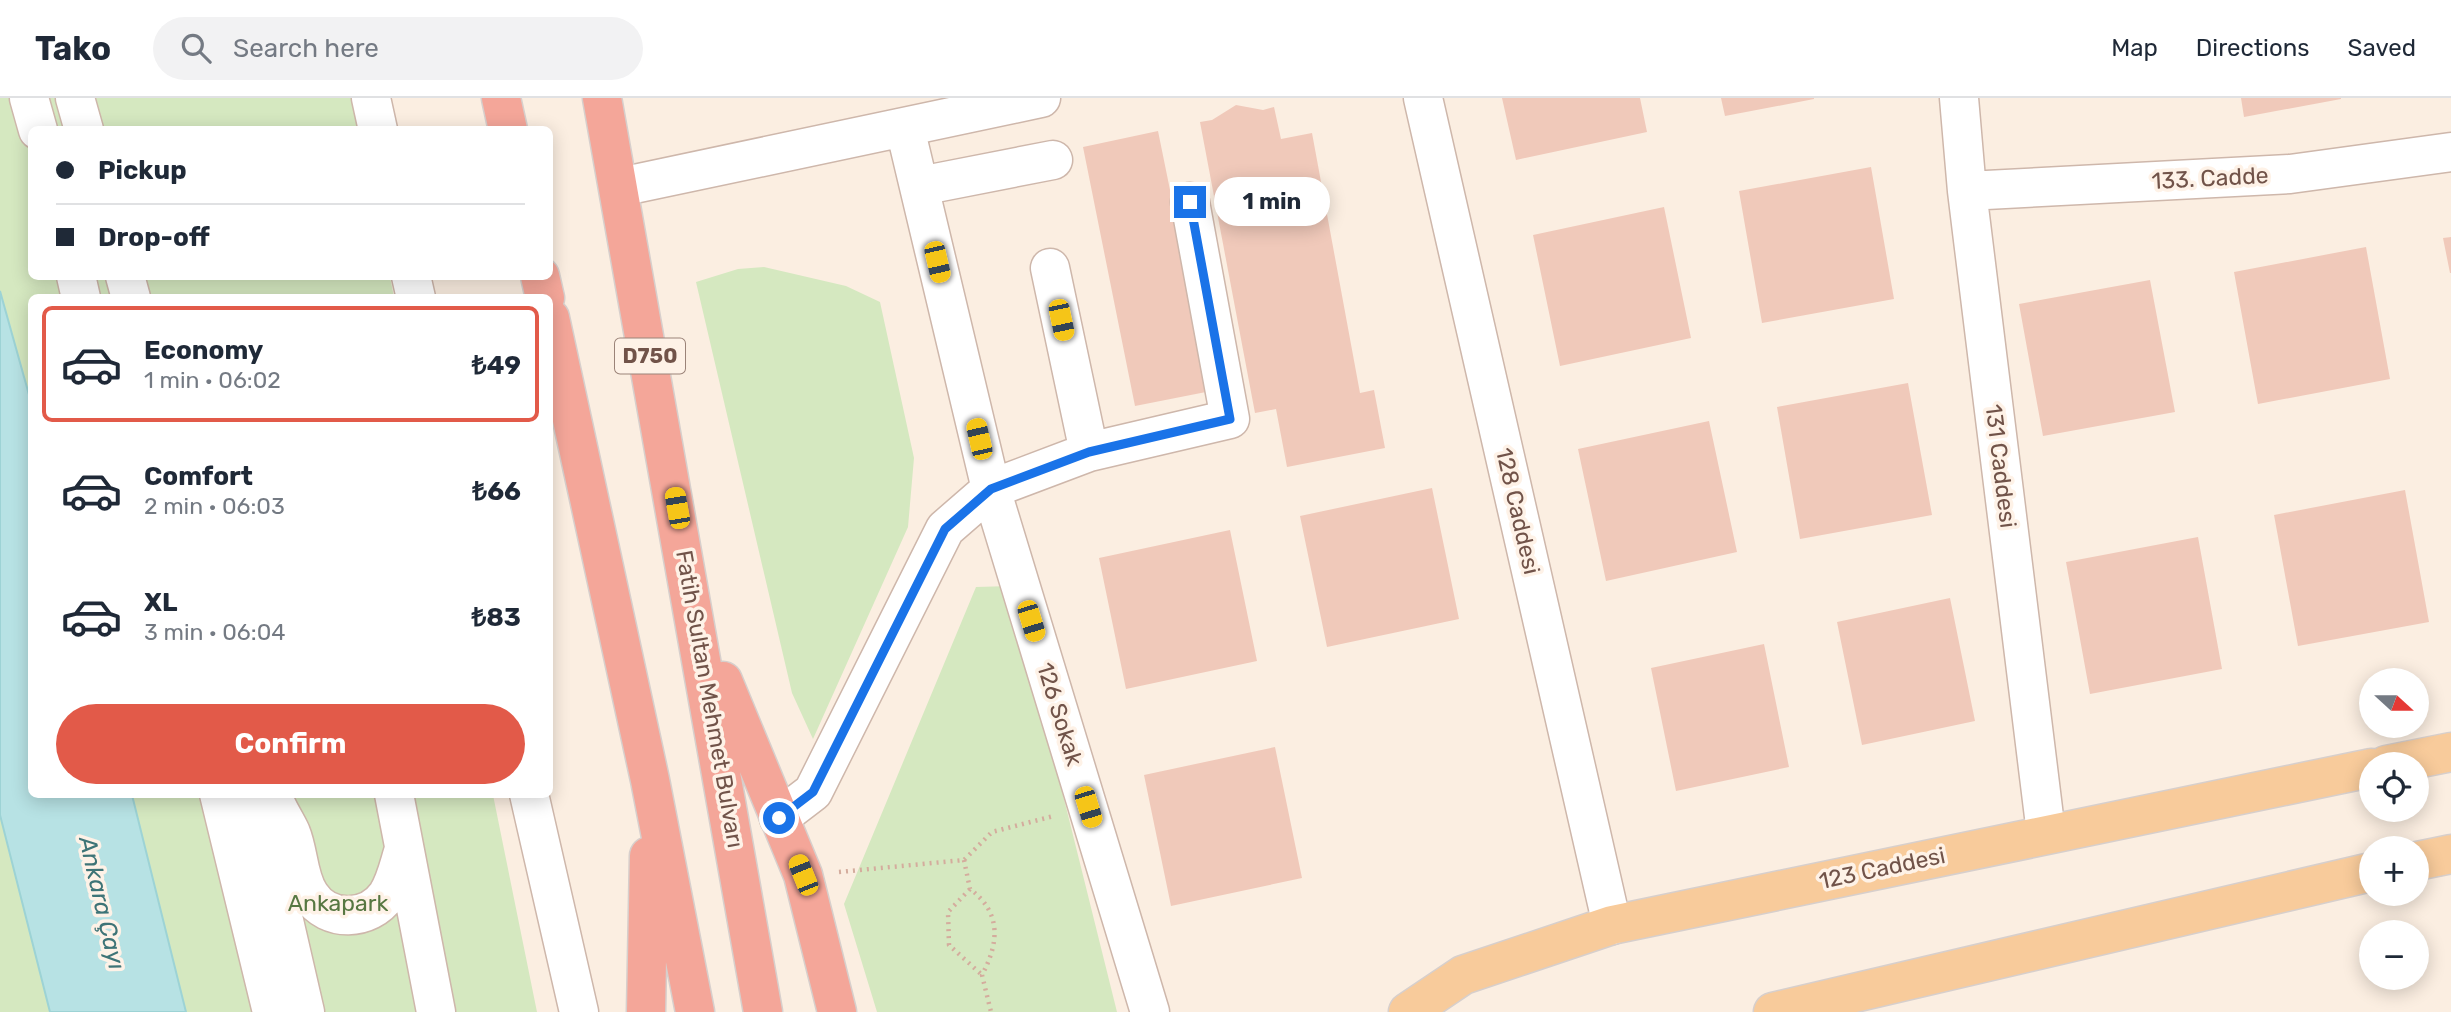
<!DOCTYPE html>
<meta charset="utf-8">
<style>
body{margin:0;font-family:Rubik,sans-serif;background:#f2f2f3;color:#1f2937;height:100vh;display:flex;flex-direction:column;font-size:26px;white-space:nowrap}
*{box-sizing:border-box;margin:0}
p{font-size:23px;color:#747a83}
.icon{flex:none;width:38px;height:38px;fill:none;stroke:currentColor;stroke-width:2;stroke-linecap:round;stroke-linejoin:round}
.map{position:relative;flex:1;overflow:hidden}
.drawer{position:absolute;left:28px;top:196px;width:525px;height:504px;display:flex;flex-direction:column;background:#fff;border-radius:10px;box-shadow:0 4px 18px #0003}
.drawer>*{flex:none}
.top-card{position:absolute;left:28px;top:28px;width:525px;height:154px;border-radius:10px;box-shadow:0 4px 18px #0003;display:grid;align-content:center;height:154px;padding:0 28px;background:#fff}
.needle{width:46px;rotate:111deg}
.tools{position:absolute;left:2359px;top:570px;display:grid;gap:14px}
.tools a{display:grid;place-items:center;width:70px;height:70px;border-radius:50%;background:#fff;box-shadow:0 4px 18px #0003;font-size:35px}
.end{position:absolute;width:32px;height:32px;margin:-16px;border:9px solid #1a73e8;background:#fff;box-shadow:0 0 0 4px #fff}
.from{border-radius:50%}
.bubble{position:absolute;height:49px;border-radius:24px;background:#fff;box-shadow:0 4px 18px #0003;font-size:23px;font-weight:700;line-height:49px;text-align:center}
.car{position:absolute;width:21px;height:42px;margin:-21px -10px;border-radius:9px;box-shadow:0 0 5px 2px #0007;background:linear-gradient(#f5c518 24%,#345 0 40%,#f5c518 0 76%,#345 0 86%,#f5c518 0)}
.top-card b{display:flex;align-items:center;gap:24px;height:66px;font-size:26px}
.top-card b+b{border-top:2px solid #e0e1e3}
.top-card i{width:18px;height:18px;background:#1f2937}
ul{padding:12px 0 0;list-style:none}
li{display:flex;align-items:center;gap:21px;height:116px;margin:0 14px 10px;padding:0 14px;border:4px solid transparent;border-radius:10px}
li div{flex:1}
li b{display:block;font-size:26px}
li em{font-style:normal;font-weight:700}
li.selected{border-color:#e25a49}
li>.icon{width:63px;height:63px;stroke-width:1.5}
.button{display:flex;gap:14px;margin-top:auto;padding:14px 28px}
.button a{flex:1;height:80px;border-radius:42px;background:#e25a49;color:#fff;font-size:28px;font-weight:700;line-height:80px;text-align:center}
header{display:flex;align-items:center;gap:42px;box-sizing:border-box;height:98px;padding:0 35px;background:#fff;border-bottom:2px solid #e0e1e3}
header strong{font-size:33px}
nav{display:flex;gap:38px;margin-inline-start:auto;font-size:24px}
.search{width:490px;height:63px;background:#f2f2f3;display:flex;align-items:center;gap:18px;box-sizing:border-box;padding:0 24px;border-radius:38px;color:#747a83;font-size:26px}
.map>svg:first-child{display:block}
.green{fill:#d5e8c0}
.water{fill:#b7e2e4;stroke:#9dd3d5;stroke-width:2}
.building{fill:#f0c9ba}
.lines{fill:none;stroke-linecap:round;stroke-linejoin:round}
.minor-casing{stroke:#ceb7ab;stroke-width:41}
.major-casing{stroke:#d7cfcc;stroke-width:41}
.highway-casing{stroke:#d7cfcc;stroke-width:41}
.path{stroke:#d4ac9d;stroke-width:4.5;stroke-dasharray:2 5;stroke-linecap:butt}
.minor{stroke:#fff;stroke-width:38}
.major{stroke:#f8cb9b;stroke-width:38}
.highway{stroke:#f4a699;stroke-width:38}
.route{stroke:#1a73e8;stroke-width:9}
.labels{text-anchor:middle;stroke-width:7;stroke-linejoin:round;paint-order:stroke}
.shield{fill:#fef2e7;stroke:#9b8378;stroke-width:2}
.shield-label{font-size:21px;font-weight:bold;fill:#715349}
.street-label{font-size:23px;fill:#715349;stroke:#fef2e7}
.park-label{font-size:23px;fill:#577742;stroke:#fef2e7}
.water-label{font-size:24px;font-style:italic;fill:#3e7477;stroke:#fef2e7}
</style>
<header>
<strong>Tako</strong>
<div class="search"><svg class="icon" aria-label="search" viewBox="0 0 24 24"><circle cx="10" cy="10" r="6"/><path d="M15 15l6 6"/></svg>Search here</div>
<nav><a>Map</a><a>Directions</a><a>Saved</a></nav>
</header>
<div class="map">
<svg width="2451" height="914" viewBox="0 0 2451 914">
<rect width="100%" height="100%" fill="#fbeee1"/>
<path class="green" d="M0 0H355L361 31 32 32V178L390 179 394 199 32 200V696L493 697 537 914H0Z
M764 169 846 188 880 204 914 360 908 429 813 641 792 595 696 184 738 171Z
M1011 488 1117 914H877L844 806 976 489Z"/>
<path class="water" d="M0 193 31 304 32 696 132 697 186 914H50L0 717Z"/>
<path class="building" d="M1502 0H1640L1647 34 1516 62Z
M1721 0H1814V1L1725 18Z
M2241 0H2341V1L2244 19Z
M1236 7 1263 12 1274 9 1281 41 1312 35 1360 295 1374 292 1385 350 1287 369 1276 311 1255 315 1200 24 1212 22Z
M1158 33 1211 293 1135 308 1083 49Z
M1871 69 1894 201 1762 225 1739 93Z
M1664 109 1691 240 1560 268 1533 137Z
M2451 139V175H2450L2443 140Z
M2366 149 2390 281 2258 306 2234 174Z
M2150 182 2175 314 2043 338 2019 206Z
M1908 285 1932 417 1800 441 1777 309Z
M1709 323 1737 454 1606 483 1578 351Z
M1432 390 1459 521 1327 549 1300 418Z
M2405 392 2429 524 2298 548 2274 417Z
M1230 432 1257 563 1126 591 1099 460Z
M2198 439 2222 571 2090 596 2066 464Z
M1950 500 1975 623 1862 647 1837 524Z
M1764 546 1789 669 1676 693 1651 570Z
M1275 649 1302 780 1171 808 1144 677Z"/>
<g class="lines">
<defs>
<path id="minor" d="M29 0 38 32
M75 0 84 32
M371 0 378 32
M1423 0 1612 827
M1959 0 1967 93 2046 735
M905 30 991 391 1150 914
M920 88 1053 62
M620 89 1041 0
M1967 93 2290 76 2451 54
M1050 170 1089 354
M76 178 81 200
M125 178 131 200
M411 178 416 200
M219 696 272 914
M272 696C276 710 285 722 291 735 299 754 298 780 310 797 328 825 369 823 387 797 396 783 399 766 404 751
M394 696 436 914
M529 696 579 914
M256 701 305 914
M779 720 813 694 945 431 991 391 1089 354 1230 321 1190 104"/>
<path id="major" d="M2386 667 2451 654
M2417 763 2451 756
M1408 914 1463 877 1612 827 2371 670
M1773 914 2371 774"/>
<path id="highway" d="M501 0 508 32
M602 0 763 914
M540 178 545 200
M550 220 650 682 695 914
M723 583 803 777 837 914
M646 914 649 758"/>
</defs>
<use href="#minor" class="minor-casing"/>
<use href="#major" class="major-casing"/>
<use href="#highway" class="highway-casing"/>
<path class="path" d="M964 762 970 791C1002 815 999 845 982 877L991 914
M839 774 964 762 992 734 1054 718
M970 791 948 814 949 847 982 877"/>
<use href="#minor" class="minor"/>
<use href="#major" class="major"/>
<use href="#highway" class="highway"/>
</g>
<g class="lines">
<path class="route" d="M779 720 813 694 945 431 991 391 1089 354 1230 321 1190 104"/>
</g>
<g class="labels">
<rect class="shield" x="615" y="240.5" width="70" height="35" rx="5"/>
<g class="shield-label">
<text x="650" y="265">D750</text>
</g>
<g class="street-label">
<text transform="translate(2210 80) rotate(-3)" y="8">133. Cadde</text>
<text transform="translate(2001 368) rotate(83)" y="8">131 Caddesi</text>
<text transform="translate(1518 413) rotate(77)" y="8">128 Caddesi</text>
<text transform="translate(710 601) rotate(80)" y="8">Fatih Sultan Mehmet Bulvarı</text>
<text transform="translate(1060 616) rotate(73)" y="8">126 Sokak</text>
<text transform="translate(1882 770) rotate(-12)" y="8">123 Caddesi</text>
</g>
<g class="park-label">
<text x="338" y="813">Ankapark</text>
</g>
<g class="water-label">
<text transform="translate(102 805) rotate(77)" y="8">Ankara Çayı</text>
</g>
</g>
</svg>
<div class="tools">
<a><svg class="needle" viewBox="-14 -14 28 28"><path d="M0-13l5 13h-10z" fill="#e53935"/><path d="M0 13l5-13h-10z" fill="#747a83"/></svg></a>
<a><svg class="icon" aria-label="locate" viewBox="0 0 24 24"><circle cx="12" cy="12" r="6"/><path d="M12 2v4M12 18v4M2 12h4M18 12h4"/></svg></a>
<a>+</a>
<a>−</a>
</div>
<i class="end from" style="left:779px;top:720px"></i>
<i class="end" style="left:1190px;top:104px"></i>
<div class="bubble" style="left:1214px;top:79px;width:116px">1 min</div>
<i class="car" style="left:937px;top:164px;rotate:167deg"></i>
<i class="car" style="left:1061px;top:222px;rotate:168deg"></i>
<i class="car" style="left:979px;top:341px;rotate:347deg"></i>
<i class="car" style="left:677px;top:410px;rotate:350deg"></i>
<i class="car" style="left:1031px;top:523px;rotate:163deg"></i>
<i class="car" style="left:1088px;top:709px;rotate:163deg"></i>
<i class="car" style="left:803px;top:777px;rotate:338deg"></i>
<div class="top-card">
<b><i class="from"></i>Pickup</b>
<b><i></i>Drop-off</b>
</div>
<section class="drawer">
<ul>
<li class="selected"><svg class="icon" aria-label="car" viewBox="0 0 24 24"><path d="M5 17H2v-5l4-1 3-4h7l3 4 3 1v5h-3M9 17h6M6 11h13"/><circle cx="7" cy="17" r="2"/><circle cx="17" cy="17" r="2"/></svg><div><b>Economy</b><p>1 min · 06:02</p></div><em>₺49</em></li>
<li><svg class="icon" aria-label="car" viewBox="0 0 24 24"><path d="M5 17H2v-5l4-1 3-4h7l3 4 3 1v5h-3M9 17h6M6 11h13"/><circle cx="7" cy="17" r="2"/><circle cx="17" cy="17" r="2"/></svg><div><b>Comfort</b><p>2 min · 06:03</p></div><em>₺66</em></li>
<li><svg class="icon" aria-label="car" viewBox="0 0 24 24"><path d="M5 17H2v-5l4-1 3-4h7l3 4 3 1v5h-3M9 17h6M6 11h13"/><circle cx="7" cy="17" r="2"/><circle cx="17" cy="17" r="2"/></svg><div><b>XL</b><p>3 min · 06:04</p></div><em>₺83</em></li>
</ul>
<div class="button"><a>Confirm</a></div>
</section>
</div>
